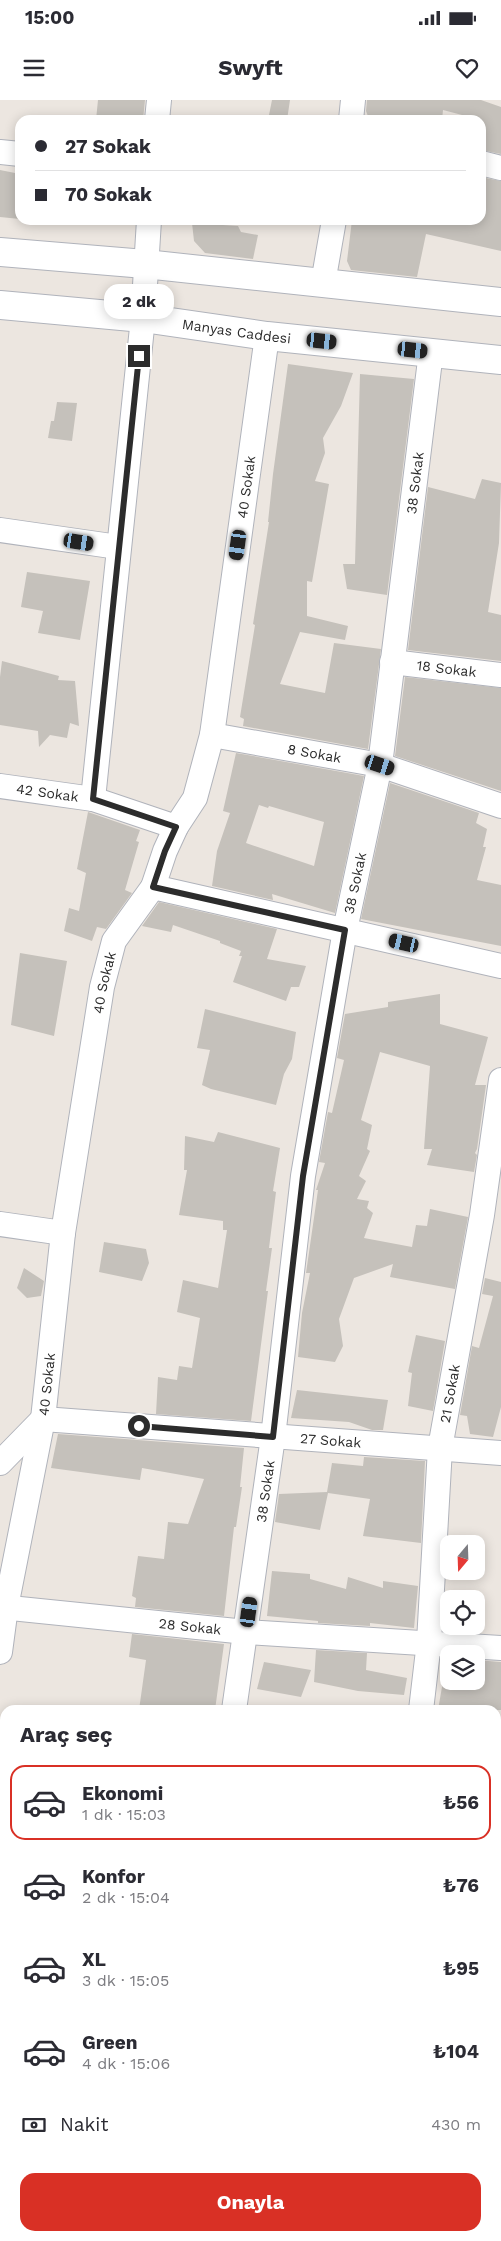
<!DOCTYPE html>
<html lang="tr">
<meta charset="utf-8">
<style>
body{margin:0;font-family:"Work Sans",sans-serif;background:#f2f2f3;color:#2b2b33;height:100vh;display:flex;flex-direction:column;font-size:19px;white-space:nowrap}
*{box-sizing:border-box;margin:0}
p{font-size:16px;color:#7c7c81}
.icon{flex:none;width:28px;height:28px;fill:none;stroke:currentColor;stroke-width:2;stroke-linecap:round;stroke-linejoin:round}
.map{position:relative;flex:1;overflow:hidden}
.drawer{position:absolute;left:0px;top:1605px;width:501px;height:536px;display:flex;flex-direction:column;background:#fff;border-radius:15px 15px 0 0;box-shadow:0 2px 12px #0003}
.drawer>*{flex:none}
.banner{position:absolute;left:15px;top:15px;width:471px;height:110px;border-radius:15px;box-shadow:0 2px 12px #0003;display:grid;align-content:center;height:110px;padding:0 20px;background:#fff}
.needle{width:32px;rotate:199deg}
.tools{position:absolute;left:440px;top:1435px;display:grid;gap:10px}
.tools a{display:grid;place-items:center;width:45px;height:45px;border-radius:10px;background:#fff;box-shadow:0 2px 12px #0003;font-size:25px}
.end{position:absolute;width:22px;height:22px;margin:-11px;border:6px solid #2c2c2c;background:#fff;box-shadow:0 0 0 2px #fff}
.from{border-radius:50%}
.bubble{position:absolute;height:35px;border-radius:15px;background:#fff;box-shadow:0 2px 12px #0003;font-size:16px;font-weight:700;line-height:35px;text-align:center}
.car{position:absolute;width:15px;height:30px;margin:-15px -8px;border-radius:6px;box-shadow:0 0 4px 1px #0007;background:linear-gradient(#222 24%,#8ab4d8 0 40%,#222 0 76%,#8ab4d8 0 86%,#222 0)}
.banner b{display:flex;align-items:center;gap:18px;height:48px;font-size:19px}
.banner b+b{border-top:1px solid #e1e1e2}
.banner i{width:12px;height:12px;background:#2b2b33}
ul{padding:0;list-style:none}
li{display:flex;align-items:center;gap:15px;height:75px;margin:0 10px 8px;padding:0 10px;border:2px solid transparent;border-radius:15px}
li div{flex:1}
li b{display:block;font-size:19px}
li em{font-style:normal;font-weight:700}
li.active{border-color:#d93025}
li>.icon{width:45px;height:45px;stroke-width:1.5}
h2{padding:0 20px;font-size:22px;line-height:60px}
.pay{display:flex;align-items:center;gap:12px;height:55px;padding:0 20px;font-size:19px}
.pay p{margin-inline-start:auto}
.button{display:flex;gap:10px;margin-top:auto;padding:10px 20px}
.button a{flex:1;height:58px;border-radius:15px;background:#d93025;color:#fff;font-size:20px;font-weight:700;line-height:58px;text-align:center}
.status{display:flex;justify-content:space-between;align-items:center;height:35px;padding:0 25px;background:#fff;direction:ltr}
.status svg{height:14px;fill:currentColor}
header{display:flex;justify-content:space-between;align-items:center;height:65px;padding:0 20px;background:#fff;font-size:22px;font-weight:700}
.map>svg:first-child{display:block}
.building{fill:#c5c1bb;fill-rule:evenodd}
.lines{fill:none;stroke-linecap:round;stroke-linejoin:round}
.minor-casing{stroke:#b0b3bb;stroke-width:26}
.secondary-casing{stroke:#b0b3bb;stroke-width:30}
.minor{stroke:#fff;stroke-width:24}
.secondary{stroke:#fff;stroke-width:28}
.route{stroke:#2c2c2c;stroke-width:6}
.labels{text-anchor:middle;stroke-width:4;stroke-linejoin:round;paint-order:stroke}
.street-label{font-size:14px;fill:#2c2c2c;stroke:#fff}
</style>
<div class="status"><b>15:00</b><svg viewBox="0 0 49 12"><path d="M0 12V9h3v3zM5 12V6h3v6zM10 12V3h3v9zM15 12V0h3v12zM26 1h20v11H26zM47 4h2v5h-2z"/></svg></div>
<header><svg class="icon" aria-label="menu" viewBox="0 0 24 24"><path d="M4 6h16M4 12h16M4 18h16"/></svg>Swyft<svg class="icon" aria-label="heart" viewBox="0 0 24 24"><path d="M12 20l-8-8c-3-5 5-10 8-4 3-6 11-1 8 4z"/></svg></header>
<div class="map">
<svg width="501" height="2141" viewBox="0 0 501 2141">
<rect width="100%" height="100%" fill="#ece6e0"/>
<path class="building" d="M98 0H145L143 20H96Z
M272 0H290L287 20H268Z
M367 0H481L501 7V54L481 50V20L443 10 442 20H376L369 19 366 11Z
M0 70 20 74V119L0 117Z
M481 77 501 81V151L426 134 417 177 351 170 347 161 352 120H481Z
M192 123 238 126 241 132 258 135 253 159 205 153 194 141Z
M288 264 353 273 341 306 323 338 325 353 315 381 329 384 312 482 307 481V516L348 526 345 540 300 532 280 584 325 593 334 543 381 549 368 649 243 626 244 619 240 617 255 525 253 524 269 422H268L273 374Z
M360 274 414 279 387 495 347 489 343 464H355Z
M57 302 77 303 72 341 48 338 51 321H54Z
M482 379 501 383 499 443 488 512 501 515V561L408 550 428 387 475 399Z
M27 472 90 481 80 540 38 533 43 511 21 507Z
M2 561 59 576 58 580 75 581 79 626 70 623 67 638 50 635 39 647 38 631 0 625V577Z
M405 577 501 588V691L395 656Z
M236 653 364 676 335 813 272 794 273 800 212 786 217 751 230 713 223 711ZM259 705 268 708 269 706 324 722 314 766 246 743Z
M390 683 479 713 476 723 487 729 483 747H486L477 780 501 785V846L361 819Z
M88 712 140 730 136 741 139 742 125 790 132 793 106 829 97 827 92 841 64 831 69 808 79 811 86 773 77 769Z
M159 802 277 829 267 859 306 866 299 887H291L286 901 233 882 242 856H239L241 851 220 843V841L173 825 171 832 142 826Z
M20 853 67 861 54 936 11 925Z
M440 894V924L488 937 475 985H486L477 1049 475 1053 477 1055 474 1072 427 1065 432 1049H424L430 966 380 952 361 1020 372 1025 367 1049 370 1051 359 1076 366 1081 357 1099 369 1101 367 1108 373 1113 364 1138 412 1147 416 1125 427 1126 430 1109 468 1117 455 1189 390 1177 393 1164 354 1178 339 1219 343 1246 335 1262 298 1257 302 1213 310 1173H306L318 1090H316L325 1063 319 1062 328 1012 332 1013 344 960 337 958 345 914 388 907V902Z
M205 909 296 932 292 959 284 974 276 1005 211 989 202 985 210 950 197 948Z
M218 1032 280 1048 273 1091 276 1092 269 1148H272L266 1191H268L251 1321 156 1314 158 1277 177 1280 179 1266 192 1268 200 1218 177 1212 183 1180 218 1188 227 1130H223V1121L179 1115 187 1070H184L185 1036 214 1042Z
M104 1142 146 1149 149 1163 142 1181 99 1172Z
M24 1168 44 1181 41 1196 27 1198 17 1188Z
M485 1178 501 1182V1307L493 1337 470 1334 467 1316 460 1315 472 1246 479 1248 493 1196 482 1194Z
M416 1235 445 1241 433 1311 408 1306 412 1273 408 1272Z
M297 1290 388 1300 383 1330H372L349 1322 291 1318Z
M58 1334 244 1348 240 1387H242L236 1427H234L224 1516 135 1507 136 1498 132 1496 138 1456 164 1459 168 1422 188 1424 204 1379 142 1368 140 1380 51 1368Z
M364 1357 425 1361 421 1443 363 1436 370 1399 328 1393 320 1430 275 1422 279 1394 327 1392 332 1363 363 1366Z
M272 1471 310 1474V1479L346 1489 348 1477 383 1488V1481L418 1486 414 1528 370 1523V1526L318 1523V1521L267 1516Z
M132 1534 224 1544 215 1610H139L146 1560 129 1557Z
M316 1550 367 1553 366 1570 407 1578 404 1595 358 1591 314 1582Z
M447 1558H449V1581H476V1560L501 1562V1610H438Z
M264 1562 311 1570 301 1597 257 1589Z"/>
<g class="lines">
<defs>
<g id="minor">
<path d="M157 20 159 0"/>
<path d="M351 20 353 0"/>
<path d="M0 52 20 54"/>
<path d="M481 63 501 68"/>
<path d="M323 183 334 120"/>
<path d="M0 430 118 447"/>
<path id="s1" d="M392 562 501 575"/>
<path id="s2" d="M212 635 380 665 501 706"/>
<path id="s3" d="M0 686 93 699 176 727"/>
<path d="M93 699 143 218 149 120"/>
<path d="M153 787 501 866"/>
<path d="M0 1124 63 1133"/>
<path id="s4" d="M0 1363 43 1319 501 1353"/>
<path id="s5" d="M0 1507 246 1532 501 1548"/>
<path id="s6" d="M0 1552 6 1507 43 1319 63 1133 102 887 114 841 153 787 165 751 176 727 195 698 212 635 267 236"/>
<path id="s7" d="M234 1610 273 1337 303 1076 345 830 380 665 431 252"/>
<path id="s8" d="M421 1610 429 1542 440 1348 482 1115 501 980"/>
<path d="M0 1937 5 1935"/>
</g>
<g id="secondary">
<path d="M0 152 145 164 501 202"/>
<path id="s9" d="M0 205 143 218 267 236 501 260"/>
</g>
</defs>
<use href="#minor" class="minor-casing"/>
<use href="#secondary" class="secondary-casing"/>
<use href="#minor" class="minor"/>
<use href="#secondary" class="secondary"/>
</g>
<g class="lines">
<path class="route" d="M139 1326 273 1337 303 1076 345 830 153 787 165 751 176 727 93 699 139 256"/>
</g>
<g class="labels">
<g class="street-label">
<text dy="5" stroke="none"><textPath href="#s9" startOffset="238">Manyas Caddesi</textPath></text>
<text dy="5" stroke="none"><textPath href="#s7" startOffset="1241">38 Sokak</textPath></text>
<text dy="5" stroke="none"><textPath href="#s6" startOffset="1202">40 Sokak</textPath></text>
<text dy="5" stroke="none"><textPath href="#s1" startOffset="55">18 Sokak</textPath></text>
<text dy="5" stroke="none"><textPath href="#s2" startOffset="104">8 Sokak</textPath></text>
<text dy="5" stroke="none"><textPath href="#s3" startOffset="48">42 Sokak</textPath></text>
<text dy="5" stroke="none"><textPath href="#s7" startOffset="836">38 Sokak</textPath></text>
<text dy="5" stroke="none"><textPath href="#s6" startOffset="678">40 Sokak</textPath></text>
<text dy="5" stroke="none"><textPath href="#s6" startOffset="272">40 Sokak</textPath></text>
<text dy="5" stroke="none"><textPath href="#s8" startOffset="318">21 Sokak</textPath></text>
<text dy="5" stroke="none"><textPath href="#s4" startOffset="350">27 Sokak</textPath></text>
<text dy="5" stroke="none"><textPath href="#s7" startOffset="221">38 Sokak</textPath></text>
<text dy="5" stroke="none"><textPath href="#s5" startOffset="191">28 Sokak</textPath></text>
</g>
</g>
</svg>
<div class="tools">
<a><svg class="needle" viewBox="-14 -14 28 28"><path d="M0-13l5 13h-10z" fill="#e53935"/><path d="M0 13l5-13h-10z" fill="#7c7c81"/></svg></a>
<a><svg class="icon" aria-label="locate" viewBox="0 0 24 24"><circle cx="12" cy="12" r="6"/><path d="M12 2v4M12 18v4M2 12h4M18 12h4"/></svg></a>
<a><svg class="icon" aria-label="layers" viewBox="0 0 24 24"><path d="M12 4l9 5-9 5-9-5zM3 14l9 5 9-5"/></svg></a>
</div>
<i class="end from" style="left:139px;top:1326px"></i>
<i class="end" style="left:139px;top:256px"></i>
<div class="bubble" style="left:104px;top:184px;width:70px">2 dk</div>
<i class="car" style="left:322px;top:241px;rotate:96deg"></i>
<i class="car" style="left:413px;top:250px;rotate:96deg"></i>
<i class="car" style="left:79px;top:442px;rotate:99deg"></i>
<i class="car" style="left:238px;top:445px;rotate:188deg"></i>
<i class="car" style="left:380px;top:665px;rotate:108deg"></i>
<i class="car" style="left:404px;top:843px;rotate:283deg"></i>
<i class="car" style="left:249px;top:1512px;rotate:8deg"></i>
<div class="banner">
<b><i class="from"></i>27 Sokak</b>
<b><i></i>70 Sokak</b>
</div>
<section class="drawer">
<h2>Araç seç</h2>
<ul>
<li class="active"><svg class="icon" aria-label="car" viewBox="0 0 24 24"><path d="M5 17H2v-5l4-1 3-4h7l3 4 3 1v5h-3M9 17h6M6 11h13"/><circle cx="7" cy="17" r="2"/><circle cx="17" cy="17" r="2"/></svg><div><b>Ekonomi</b><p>1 dk · 15:03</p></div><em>₺56</em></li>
<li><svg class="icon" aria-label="car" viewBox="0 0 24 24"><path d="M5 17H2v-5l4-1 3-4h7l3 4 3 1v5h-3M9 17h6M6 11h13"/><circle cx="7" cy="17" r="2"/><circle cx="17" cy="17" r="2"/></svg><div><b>Konfor</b><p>2 dk · 15:04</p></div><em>₺76</em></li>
<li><svg class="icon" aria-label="car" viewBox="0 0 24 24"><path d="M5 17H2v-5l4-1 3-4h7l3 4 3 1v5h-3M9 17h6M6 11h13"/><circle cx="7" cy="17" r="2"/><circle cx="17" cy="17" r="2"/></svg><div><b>XL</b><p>3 dk · 15:05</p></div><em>₺95</em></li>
<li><svg class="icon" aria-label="car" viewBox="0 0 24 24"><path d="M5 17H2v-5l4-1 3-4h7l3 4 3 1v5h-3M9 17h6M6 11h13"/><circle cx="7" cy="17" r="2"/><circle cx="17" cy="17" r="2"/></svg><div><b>Green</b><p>4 dk · 15:06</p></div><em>₺104</em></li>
</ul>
<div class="pay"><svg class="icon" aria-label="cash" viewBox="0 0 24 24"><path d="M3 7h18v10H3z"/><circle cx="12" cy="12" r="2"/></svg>Nakit<p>430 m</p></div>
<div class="button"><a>Onayla</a></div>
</section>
</div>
